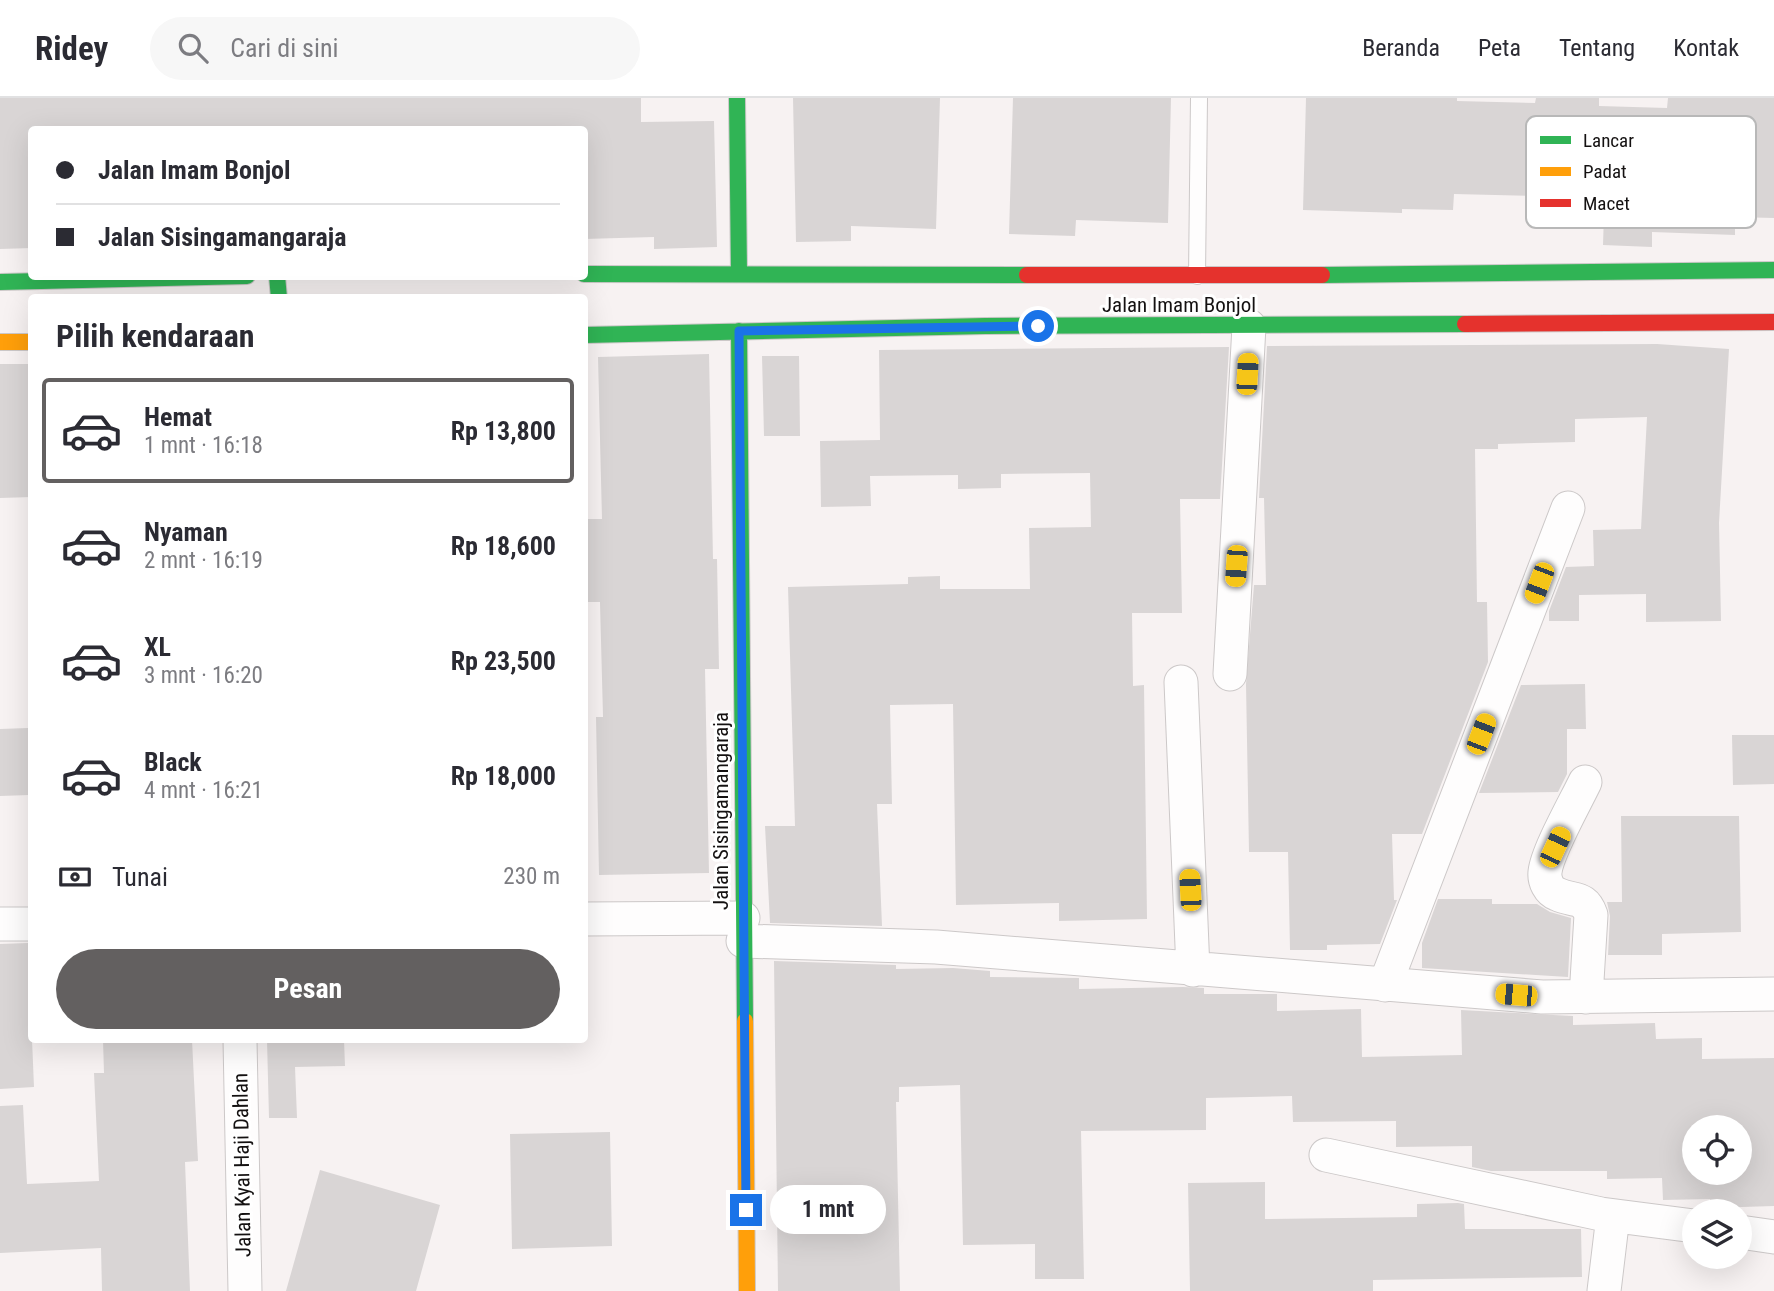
<!DOCTYPE html>
<html lang="id">
<meta charset="utf-8">
<style>
body{margin:0;font-family:"Roboto Condensed",sans-serif;background:#f7f7f7;color:#2b2b33;height:100vh;display:flex;flex-direction:column;font-size:26px;white-space:nowrap}
*{box-sizing:border-box;margin:0}
p{font-size:23px;color:#7c7c81}
.icon{flex:none;width:38px;height:38px;fill:none;stroke:currentColor;stroke-width:2;stroke-linecap:round;stroke-linejoin:round}
.map{position:relative;flex:1;overflow:hidden}
.panel{position:absolute;left:28px;top:196px;width:560px;height:749px;display:flex;flex-direction:column;background:#fff;border-radius:7px;box-shadow:0 7px 28px #0002}
.panel>*{flex:none}
.banner{position:absolute;left:28px;top:28px;width:560px;height:154px;border-radius:7px;box-shadow:0 7px 28px #0002;display:grid;align-content:center;height:154px;padding:0 28px;background:#fff}
.tools{position:absolute;left:1682px;top:1017px;display:grid;gap:14px}
.tools a{display:grid;place-items:center;width:70px;height:70px;border-radius:50%;background:#fff;box-shadow:0 7px 28px #0002;font-size:35px}
.end{position:absolute;width:32px;height:32px;margin:-16px;border:9px solid #1a73e8;background:#fff;box-shadow:0 0 0 4px #fff}
.from{border-radius:50%}
.bubble{position:absolute;height:49px;border-radius:24px;background:#fff;box-shadow:0 7px 28px #0002;font-size:23px;font-weight:700;line-height:49px;text-align:center}
.car{position:absolute;width:21px;height:42px;margin:-21px -10px;border-radius:9px;box-shadow:0 0 5px 2px #0007;background:linear-gradient(#f5c518 24%,#345 0 40%,#f5c518 0 76%,#345 0 86%,#f5c518 0)}
.banner b{display:flex;align-items:center;gap:24px;height:66px;font-size:26px}
.banner b+b{border-top:2px solid #e1e1e2}
.banner i{width:18px;height:18px;background:#2b2b33}
ul{padding:0;list-style:none}
li{display:flex;align-items:center;gap:21px;height:105px;margin:0 14px 10px;padding:0 14px;border:4px solid transparent;border-radius:7px}
li div{flex:1}
li b{display:block;font-size:26px}
li em{font-style:normal;font-weight:700}
li.selected{border-color:#636060}
li>.icon{width:63px;height:63px;stroke-width:1.5}
h2{padding:0 28px;font-size:32px;line-height:84px}
.pay{display:flex;align-items:center;gap:18px;height:77px;padding:0 28px;font-size:26px}
.pay p{margin-inline-start:auto}
.button{display:flex;gap:14px;margin-top:auto;padding:14px 28px}
.button a{flex:1;height:80px;border-radius:42px;background:#636060;color:#fff;font-size:28px;font-weight:700;line-height:80px;text-align:center}
header{display:flex;align-items:center;gap:42px;box-sizing:border-box;height:98px;padding:0 35px;background:#fff;border-bottom:2px solid #e1e1e2}
header strong{font-size:33px}
nav{display:flex;gap:38px;margin-inline-start:auto;font-size:24px}
.search{width:490px;height:63px;background:#f7f7f7;display:flex;align-items:center;gap:18px;box-sizing:border-box;padding:0 24px;border-radius:38px;color:#7c7c81;font-size:26px}
.map>svg:first-child{display:block}
.building{fill:#d9d5d5;fill-rule:evenodd}
.lines{fill:none;stroke-linecap:round;stroke-linejoin:round}
.lane-casing{stroke:#ccc8c8;stroke-width:18}
.street-casing{stroke:#ccc8c8;stroke-width:35}
.fast-casing{stroke:#ccc8c8;stroke-width:18}
.slow-casing{stroke:#ccc8c8;stroke-width:18}
.jam-casing{stroke:#ccc8c8;stroke-width:18}
.lane{stroke:#fefdfd;stroke-width:16}
.street{stroke:#fefdfd;stroke-width:33}
.fast{stroke:#30b455;stroke-width:16}
.slow{stroke:#ff9f0a;stroke-width:16}
.jam{stroke:#e5322d;stroke-width:16}
.route{stroke:#1a73e8;stroke-width:9}
.labels{text-anchor:middle;stroke-width:6;stroke-linejoin:round;paint-order:stroke}
.street-label{font-size:21px;fill:#141111;stroke:#fff}
.key{fill:#fff;stroke:#b8b8b8;stroke-width:2}
.key-label{font-size:19px;fill:#141111}
</style>
<header>
<strong>Ridey</strong>
<div class="search"><svg class="icon" aria-label="search" viewBox="0 0 24 24"><circle cx="10" cy="10" r="6"/><path d="M15 15l6 6"/></svg>Cari di sini</div>
<nav><a>Beranda</a><a>Peta</a><a>Tentang</a><a>Kontak</a></nav>
</header>
<div class="map">
<svg width="1774" height="1193" viewBox="0 0 1774 1193">
<rect width="100%" height="100%" fill="#f7f2f2"/>
<path class="building" d="M0 0H641V24L714 23 717 149 654 151V139L584 141V32H32V150L0 151Z
M793 0H940L936 131 851 128V143L796 144Z
M1013 0H1171L1168 125 1076 122 1075 138 1009 136Z
M1306 0H1457V3L1535 5 1536 0H1599V8L1667 10 1668 0H1774V120L1735 119V137L1652 134V149L1603 147 1604 116 1532 113 1533 98 1454 96 1453 112 1402 111V115L1303 112Z
M1657 246 1729 251 1719 425 1721 523 1646 524V496L1579 497V523H1549V513L1566 469 1594 468 1593 432 1641 431 1647 319 1575 321V344L1498 346V351H1475L1477 504H1487L1488 564 1422 736H1392L1394 802H1397L1380 846 1327 847V852H1290L1288 754H1249L1246 586 1254 487H1266L1264 400H1259L1267 248Z
M1229 249 1220 401H1180L1182 515H1132L1133 588 1144 587 1147 821 1059 823V805L956 807 953 606 890 607 892 706H877L882 828 770 825 765 728H795L788 489 908 486V479L940 478V491H1030L1029 430 1091 429 1090 375 1001 376V390L958 391V377L870 378 871 408 821 409 820 343 880 342 879 252Z
M709 256 713 461H717L719 571H705L709 775 599 777 596 619H603L600 504H584V421H602L598 259Z
M762 258H799L800 338H764Z
M0 266H32V399L0 400Z
M1585 586 1586 631H1567V676L1558 694 1479 695 1521 587Z
M28 630 29 697 0 698V631Z
M1732 637H1774V686L1733 687Z
M1621 718H1739L1741 834 1662 836V857H1608L1610 818 1607 804H1622Z
M1438 801H1492V806H1537L1550 814 1571 820 1568 879 1422 870V845Z
M28 845 34 989 0 991V846Z
M774 863 896 867V871L953 870 990 873V879L1079 880V891L1183 889 1204 890V896H1277V913L1361 911 1362 959 1462 957 1461 912 1573 918V927L1655 925 1656 941 1702 940V961L1774 960V1108L1710 1110V1101L1663 1102 1662 1080 1607 1081V1073H1491L1472 1069V1048L1396 1049V1023L1293 1024 1292 998 1206 1000V1032L1081 1033 1084 1181H1035V1146L963 1147 960 987 899 989V1004H896L900 1193H778ZM1694 1029H1740V1074H1694Z
M103 942H192L198 1063 185 1064 190 1193H102L101 1150 0 1155V1008L23 1007 27 1086 99 1083 94 975H104Z
M267 942H344L345 968 295 969 297 1020H269Z
M610 1034 612 1148 512 1151 510 1036Z
M320 1072 440 1107 416 1193H286Z
M1265 1084V1121L1417 1119V1106L1458 1105 1464 1106 1465 1131H1581L1582 1179 1373 1182V1193H1190L1188 1085Z"/>
<g class="lines">
<defs>
<path id="lane" d="M1197 178 1199 0"/>
<path id="street" d="M1230 576 1249 228
M1181 584 1193 872
M1585 684C1575 705 1547 754 1545 774 1544 783 1549 793 1557 796 1574 804 1584 797 1591 817L1586 899
M584 821 743 820
M0 826H32
M743 843 936 849 1542 899 1774 896
M1385 887 1568 410
M240 942 245 1193
M1326 1057 1601 1116 1694 1128
M1740 1134 1774 1139
M1604 1193 1613 1118"/>
<path id="fast" d="M737 0 739 176
M584 176 1027 177
M1322 177 1774 172
M277 178 279 200
M0 184 247 178
M739 233 745 923
M584 237 985 228 1465 226"/>
<path id="slow" d="M0 244H32
M745 923 747 1193"/>
<path id="jam" d="M1027 177H1322
M1465 226 1774 224"/>
</defs>
<use href="#lane" class="lane-casing"/>
<use href="#street" class="street-casing"/>
<use href="#fast" class="fast-casing"/>
<use href="#slow" class="slow-casing"/>
<use href="#jam" class="jam-casing"/>
<use href="#lane" class="lane"/>
<use href="#street" class="street"/>
<use href="#fast" class="fast"/>
<use href="#slow" class="slow"/>
<use href="#jam" class="jam"/>
</g>
<g class="lines">
<path class="route" d="M746 1112 739 233 1038 228"/>
</g>
<g class="labels">
<g class="street-label">
<text x="1179" y="214">Jalan Imam Bonjol</text>
<text transform="translate(721 713) rotate(-90)" y="7">Jalan Sisingamangaraja</text>
<text transform="translate(242 1067) rotate(-91)" y="7">Jalan Kyai Haji Dahlan</text>
</g>
</g>
<rect x="1526" y="18" width="230" height="112" rx="10" class="key"/>
<rect x="1540" y="38" width="31" height="8" fill="#30b455"/>
<rect x="1540" y="69" width="31" height="9" fill="#ff9f0a"/>
<rect x="1540" y="101" width="31" height="8" fill="#e5322d"/>
<g class="key-label">
<text x="1583" y="49">Lancar</text>
<text x="1583" y="80">Padat</text>
<text x="1583" y="112">Macet</text>
</g>
</svg>
<div class="tools">
<a><svg class="icon" aria-label="locate" viewBox="0 0 24 24"><circle cx="12" cy="12" r="6"/><path d="M12 2v4M12 18v4M2 12h4M18 12h4"/></svg></a>
<a><svg class="icon" aria-label="layers" viewBox="0 0 24 24"><path d="M12 4l9 5-9 5-9-5zM3 14l9 5 9-5"/></svg></a>
</div>
<i class="end from" style="left:1038px;top:228px"></i>
<i class="end" style="left:746px;top:1112px"></i>
<div class="bubble" style="left:770px;top:1087px;width:116px">1 mnt</div>
<i class="car" style="left:1247px;top:276px;rotate:3deg"></i>
<i class="car" style="left:1236px;top:468px;rotate:184deg"></i>
<i class="car" style="left:1539px;top:485px;rotate:201deg"></i>
<i class="car" style="left:1481px;top:636px;rotate:21deg"></i>
<i class="car" style="left:1555px;top:749px;rotate:25deg"></i>
<i class="car" style="left:1190px;top:792px;rotate:357deg"></i>
<i class="car" style="left:1516px;top:897px;rotate:275deg"></i>
<div class="banner">
<b><i class="from"></i>Jalan Imam Bonjol</b>
<b><i></i>Jalan Sisingamangaraja</b>
</div>
<section class="panel">
<h2>Pilih kendaraan</h2>
<ul>
<li class="selected"><svg class="icon" aria-label="car" viewBox="0 0 24 24"><path d="M5 17H2v-5l4-1 3-4h7l3 4 3 1v5h-3M9 17h6M6 11h13"/><circle cx="7" cy="17" r="2"/><circle cx="17" cy="17" r="2"/></svg><div><b>Hemat</b><p>1 mnt · 16:18</p></div><em>Rp 13,800</em></li>
<li><svg class="icon" aria-label="car" viewBox="0 0 24 24"><path d="M5 17H2v-5l4-1 3-4h7l3 4 3 1v5h-3M9 17h6M6 11h13"/><circle cx="7" cy="17" r="2"/><circle cx="17" cy="17" r="2"/></svg><div><b>Nyaman</b><p>2 mnt · 16:19</p></div><em>Rp 18,600</em></li>
<li><svg class="icon" aria-label="car" viewBox="0 0 24 24"><path d="M5 17H2v-5l4-1 3-4h7l3 4 3 1v5h-3M9 17h6M6 11h13"/><circle cx="7" cy="17" r="2"/><circle cx="17" cy="17" r="2"/></svg><div><b>XL</b><p>3 mnt · 16:20</p></div><em>Rp 23,500</em></li>
<li><svg class="icon" aria-label="car" viewBox="0 0 24 24"><path d="M5 17H2v-5l4-1 3-4h7l3 4 3 1v5h-3M9 17h6M6 11h13"/><circle cx="7" cy="17" r="2"/><circle cx="17" cy="17" r="2"/></svg><div><b>Black</b><p>4 mnt · 16:21</p></div><em>Rp 18,000</em></li>
</ul>
<div class="pay"><svg class="icon" aria-label="cash" viewBox="0 0 24 24"><path d="M3 7h18v10H3z"/><circle cx="12" cy="12" r="2"/></svg>Tunai<p>230 m</p></div>
<div class="button"><a>Pesan</a></div>
</section>
</div>
